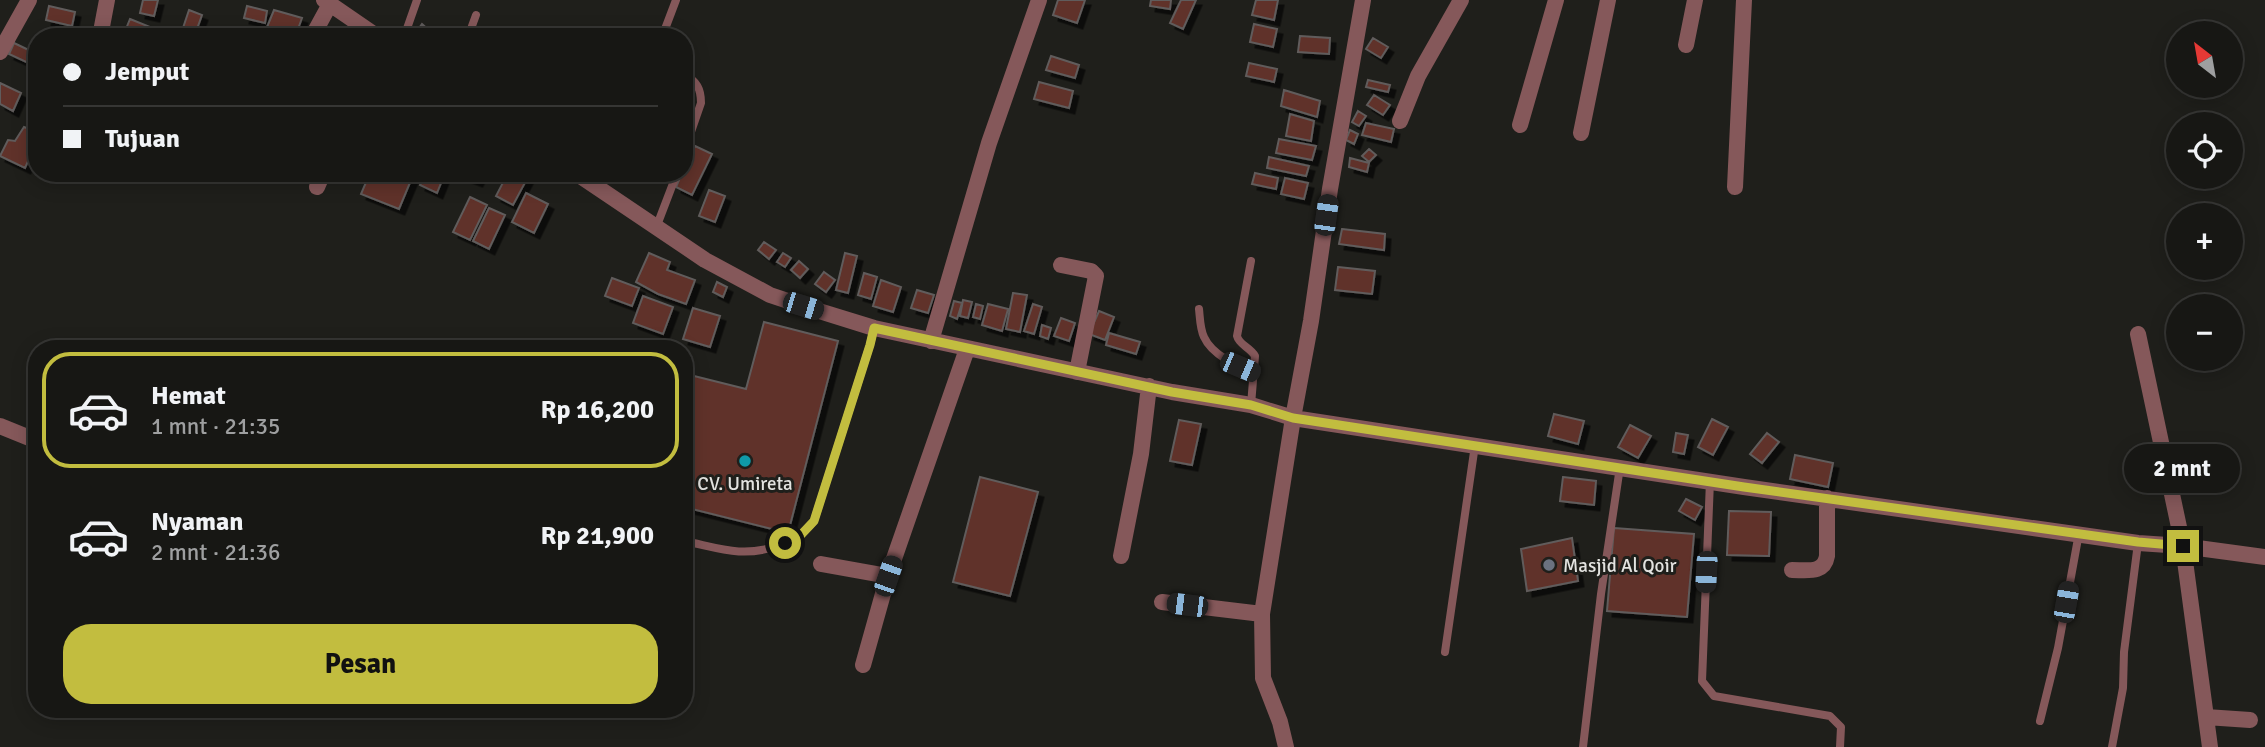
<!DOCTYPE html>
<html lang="id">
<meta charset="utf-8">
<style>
body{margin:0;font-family:Signika,sans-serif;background:#242422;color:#f1f3f6;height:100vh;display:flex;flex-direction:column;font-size:26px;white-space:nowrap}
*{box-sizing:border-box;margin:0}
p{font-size:23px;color:#9e9fa0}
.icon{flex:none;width:38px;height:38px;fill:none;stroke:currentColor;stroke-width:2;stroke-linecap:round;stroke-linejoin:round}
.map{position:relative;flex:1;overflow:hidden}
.side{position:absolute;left:28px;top:340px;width:665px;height:378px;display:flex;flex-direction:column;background:#171714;border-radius:28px;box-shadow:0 4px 18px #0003,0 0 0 2px #363634}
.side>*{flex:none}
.guide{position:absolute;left:28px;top:28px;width:665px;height:154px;border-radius:28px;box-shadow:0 4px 18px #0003,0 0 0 2px #363634;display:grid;align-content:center;height:154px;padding:0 35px;background:#171714}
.needle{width:46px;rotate:329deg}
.tools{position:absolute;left:2166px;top:21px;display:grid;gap:14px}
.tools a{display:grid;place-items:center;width:77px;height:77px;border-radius:50%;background:#171714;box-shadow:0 4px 18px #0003,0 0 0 2px #363634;font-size:35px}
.end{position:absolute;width:32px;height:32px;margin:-16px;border:9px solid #c2bd3f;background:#111;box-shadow:0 0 0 4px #111}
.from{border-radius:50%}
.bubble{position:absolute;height:49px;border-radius:24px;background:#171714;box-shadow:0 4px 18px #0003,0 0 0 2px #363634;font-size:23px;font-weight:700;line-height:49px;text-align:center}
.car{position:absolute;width:21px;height:42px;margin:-21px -10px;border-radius:9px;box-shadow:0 0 5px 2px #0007;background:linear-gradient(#222 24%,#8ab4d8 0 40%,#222 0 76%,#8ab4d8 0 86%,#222 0)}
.guide b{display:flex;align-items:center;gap:24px;height:66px;font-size:26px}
.guide b+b{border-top:2px solid #363634}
.guide i{width:18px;height:18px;background:#f1f3f6}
ul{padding:12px 0 0;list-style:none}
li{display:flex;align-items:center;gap:21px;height:116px;margin:0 14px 10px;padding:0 21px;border:4px solid transparent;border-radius:28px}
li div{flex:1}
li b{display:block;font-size:26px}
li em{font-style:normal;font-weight:700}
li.on{border-color:#c2bd3f}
li>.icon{width:63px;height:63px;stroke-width:1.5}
.button{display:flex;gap:14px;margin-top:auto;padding:14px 35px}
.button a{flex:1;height:80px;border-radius:28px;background:#c2bd3f;color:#111;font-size:28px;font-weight:700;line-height:80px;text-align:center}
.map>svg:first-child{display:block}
.building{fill:#613029;stroke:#615c5b;stroke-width:2;filter:url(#shadow)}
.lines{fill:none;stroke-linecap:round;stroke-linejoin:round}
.lane{stroke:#85585a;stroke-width:8}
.street{stroke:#85585a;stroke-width:16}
.route{stroke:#c2bd3f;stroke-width:9}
.culture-dot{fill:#0f9aa8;stroke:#1f1f1b;stroke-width:2.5}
.worship-dot{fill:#6b7280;stroke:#1f1f1b;stroke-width:2.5}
.labels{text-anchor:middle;stroke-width:6;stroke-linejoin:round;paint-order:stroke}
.poi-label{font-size:19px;fill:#e3e3e0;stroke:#1f1f1b}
</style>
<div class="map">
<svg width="2265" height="747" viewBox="0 0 2265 747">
<defs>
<filter id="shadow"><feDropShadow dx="5.5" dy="5.5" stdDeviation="0" flood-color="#0009"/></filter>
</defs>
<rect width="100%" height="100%" fill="#1f1f1b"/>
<path class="building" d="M143 0H158L154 16 140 13Z
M1058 0H1085L1077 23 1053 15Z
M1151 0H1171L1170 9 1150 6Z
M1181 0H1196L1183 29 1170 23Z
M1256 0H1278L1274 20 1252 15Z
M49 6 75 12 72 26 46 20Z
M247 6 267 11 265 23 244 18Z
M189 10 202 15 194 37H180Z
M274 10 302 18 295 37H263Z
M130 19 155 29 152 37H131L124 34Z
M422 24 431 32 426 37 417 31Z
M1254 24 1277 29 1273 47 1250 42Z
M78 30 95 34 94 37H76Z
M1300 36 1330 38 1329 54 1298 52Z
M1373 38 1388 47 1381 58 1366 49Z
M14 43 37 54V67L9 54Z
M1051 56 1079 65 1075 78 1046 70Z
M1249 63 1277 69 1274 82 1246 76Z
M1368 80 1390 85 1388 92 1366 87Z
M1039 82 1073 91 1069 108 1034 99Z
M0 83 21 93 13 111 0 104Z
M1284 90 1320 101 1317 117 1281 106Z
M1374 95 1390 105 1383 115 1367 105Z
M1358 111 1366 116 1359 126 1352 122Z
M1290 114 1314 121 1311 141 1286 136Z
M1366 123 1394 129 1391 142 1362 135Z
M24 127 37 132 33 150 25 168 0 156 8 140 15 141Z
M1350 130 1358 134 1354 144 1346 140Z
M1279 139 1316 146 1312 160 1276 153Z
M695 146 712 154 692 195 676 187 682 173H684Z
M1369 149 1376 155 1369 162 1362 156Z
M1269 157 1309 166 1306 176 1267 168Z
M1350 158 1369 163 1367 172 1349 167Z
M370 173H414L399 209 361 194Z
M425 173H445L437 193 420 185Z
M464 173H481L477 181 463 176Z
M508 173H521L528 177 513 205 496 196Z
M1255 173 1278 178 1276 189 1252 184Z
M1285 178 1308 183 1304 199 1281 194Z
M709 190 725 196 715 222 699 216Z
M526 193 548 204 534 233 512 222Z
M470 197 487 205 470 240 453 232Z
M489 208 505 215 489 249 473 241Z
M1342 229 1385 234 1384 250 1339 244Z
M764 242 776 250 769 259 758 250Z
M649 253 670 262 667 270 695 280 686 304 658 294 636 282Z
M783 253 791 258 785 267 777 262Z
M845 253 857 256 848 293 836 290Z
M799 261 808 269 800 278 791 270Z
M1338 267 1375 271 1372 294 1335 290Z
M824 272 835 280 826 292 815 284Z
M864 273 877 277 871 299 858 295Z
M612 278 639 288 632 306 605 296Z
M881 280 901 287 893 312 873 306Z
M717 282 727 287 723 297 713 292Z
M917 290 934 295 928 313 911 308Z
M1013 293 1027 295 1020 332 1006 329Z
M643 296 673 307 663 334 633 323Z
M963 300 972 302 968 318 960 316Z
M954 301 962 303 957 319 950 316Z
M976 304 983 306 980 319 973 317Z
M988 304 1008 309 1002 331 982 325Z
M1033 304 1042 307 1034 334 1024 331Z
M693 308 720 316 710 347 683 339Z
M1099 311 1114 317 1105 340 1089 334Z
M1061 318 1075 323 1069 341 1054 336Z
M764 322 838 341 788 533 684 507V415L694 376 746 389Z
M1042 325 1051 328 1048 339 1040 336Z
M1109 333 1140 342 1136 354 1106 345Z
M1554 414 1584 421 1578 444 1548 436Z
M1712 419 1728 427 1713 455 1698 447Z
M1179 420 1201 424 1192 465 1170 461Z
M1630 425 1651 436 1638 458 1618 447Z
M1676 433 1688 435 1684 454 1673 452Z
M1767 433 1779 442 1762 463 1750 454Z
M1795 455 1833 463 1828 487 1790 479Z
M980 477 1038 492 1010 596 953 582Z
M1563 477 1596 481 1594 505 1560 501Z
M1686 499 1702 507 1695 520 1679 511Z
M1729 511 1771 512 1769 556 1727 555Z
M1614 528 1694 534 1687 617 1607 611Z
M1572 538 1578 581 1527 591 1521 549Z"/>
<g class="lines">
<path class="lane" d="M404 37 417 0
M468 37 476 15
M662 37 676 0
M684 75C697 81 701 89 701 103L684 152
M656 228 677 173
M1199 309C1200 318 1200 329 1204 337 1212 355 1237 366 1254 373
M1251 405 1255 356C1250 347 1239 345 1237 336L1251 261
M1710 481 1702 681 1714 696 1830 716 1841 727 1840 747
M684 541C719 548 742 558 777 546 793 540 803 535 814 521L870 345 874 328
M1445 652 1475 445
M2040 721 2058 648 2079 533
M1583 747 1601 594 1620 467
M2112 747 2123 688 2124 652 2138 543"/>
<path class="street" d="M324 0 378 37
M100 37 107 0
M312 37 330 4
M1686 45 1695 0
M0 52 29 0
M1400 121 1418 76 1461 0
M1520 125 1556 0
M1581 133 1608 0
M576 173 705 260 770 295 803 306 874 328 1172 392 1251 405 1293 418 1744 487 2138 543 2183 546 2265 557
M317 187 323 173
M1735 187 1744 0
M1061 265 1091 271 1096 276 1077 372
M2138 334 2183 546 2210 747
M931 341 989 143 1039 0
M0 426 37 441
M1121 556 1141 454 1149 386
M821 564 888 576
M1792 570C1807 570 1824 574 1827 556V498
M1162 602 1262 614
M863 665 888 576 967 349
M2206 717 2250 720
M1286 747 1280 722 1263 678 1262 614 1293 418 1311 321 1330 189 1363 0"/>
</g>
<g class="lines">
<path class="route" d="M785 543 798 538 814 521 870 345 874 328 1172 392 1251 405 1293 418 1744 487 2138 542 2183 546"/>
</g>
<circle class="culture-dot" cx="745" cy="461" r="7"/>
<circle class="worship-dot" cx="1549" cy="565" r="7"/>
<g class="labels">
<g class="poi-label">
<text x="745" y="490">CV. Umireta</text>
<text x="1563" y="572" text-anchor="start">Masjid Al Qoir</text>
</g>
</g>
</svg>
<div class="tools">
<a><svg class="needle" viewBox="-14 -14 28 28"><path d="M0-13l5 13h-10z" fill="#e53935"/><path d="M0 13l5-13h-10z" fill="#9e9fa0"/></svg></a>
<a><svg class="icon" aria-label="locate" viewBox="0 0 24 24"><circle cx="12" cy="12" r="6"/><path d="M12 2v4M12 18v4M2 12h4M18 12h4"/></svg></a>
<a>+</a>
<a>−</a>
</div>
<i class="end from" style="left:785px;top:543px"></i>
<i class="end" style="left:2183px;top:546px"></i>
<div class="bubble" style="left:2124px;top:444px;width:116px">2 mnt</div>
<i class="car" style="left:1326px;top:215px;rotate:8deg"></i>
<i class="car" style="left:803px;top:306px;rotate:107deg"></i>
<i class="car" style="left:1240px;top:367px;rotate:113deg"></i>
<i class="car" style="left:1706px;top:572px;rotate:183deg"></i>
<i class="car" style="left:888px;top:576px;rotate:19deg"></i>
<i class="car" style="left:2066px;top:602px;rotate:10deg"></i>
<i class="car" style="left:1187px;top:605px;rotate:277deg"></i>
<div class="guide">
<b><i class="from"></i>Jemput</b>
<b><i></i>Tujuan</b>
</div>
<section class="side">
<ul>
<li class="on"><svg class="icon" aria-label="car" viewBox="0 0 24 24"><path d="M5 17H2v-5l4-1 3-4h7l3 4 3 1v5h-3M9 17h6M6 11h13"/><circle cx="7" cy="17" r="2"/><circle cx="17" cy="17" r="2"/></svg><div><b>Hemat</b><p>1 mnt · 21:35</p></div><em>Rp 16,200</em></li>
<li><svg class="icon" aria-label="car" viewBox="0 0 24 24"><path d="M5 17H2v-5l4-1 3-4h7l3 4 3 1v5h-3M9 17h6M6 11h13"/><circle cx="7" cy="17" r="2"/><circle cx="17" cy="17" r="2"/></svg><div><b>Nyaman</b><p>2 mnt · 21:36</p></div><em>Rp 21,900</em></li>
</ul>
<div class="button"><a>Pesan</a></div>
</section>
</div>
